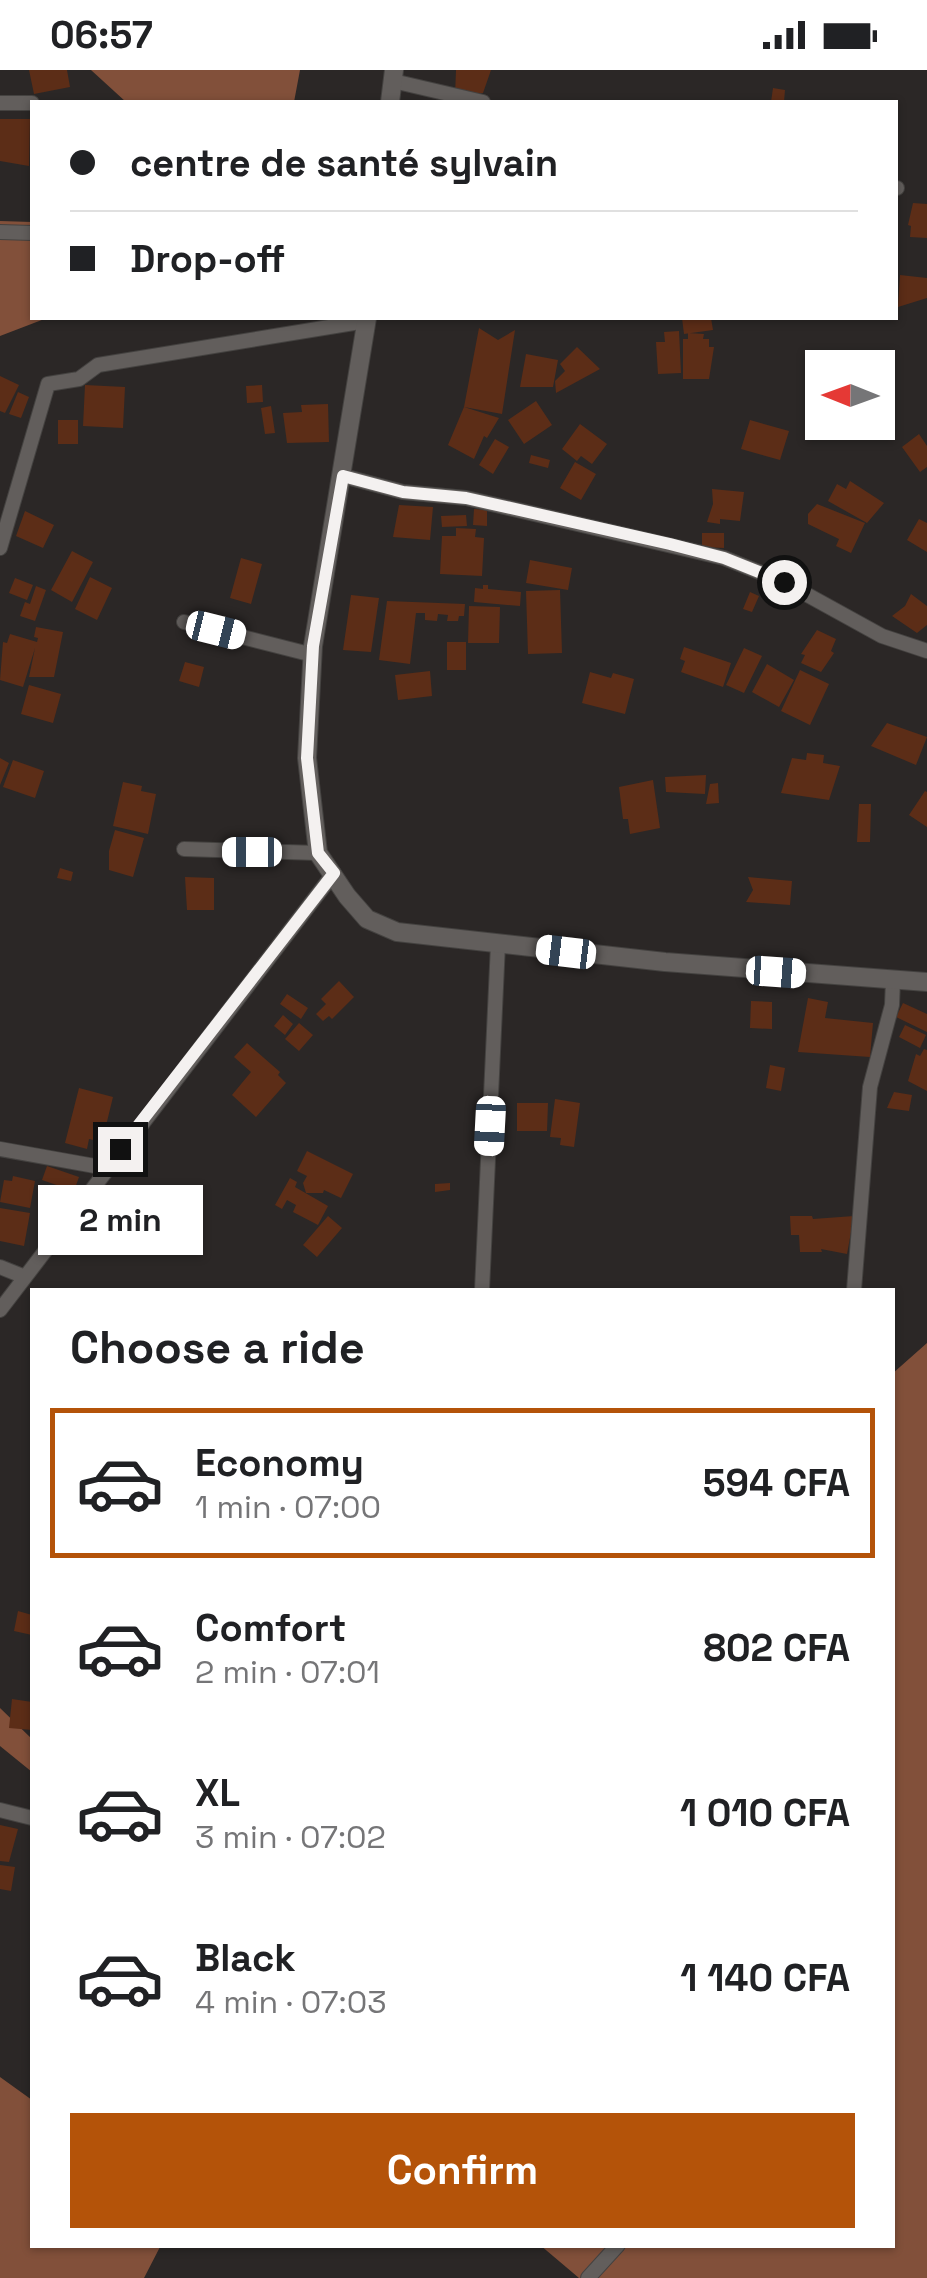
<!DOCTYPE html>
<meta charset="utf-8">
<style>
body{margin:0;font-family:"Space Grotesk",sans-serif;background:#f6f6f6;color:#202124;height:100vh;display:flex;flex-direction:column;font-size:38px;white-space:nowrap}
*{box-sizing:border-box;margin:0}
p{font-size:32px;color:#757577}
.icon{flex:none;width:55px;height:55px;fill:none;stroke:currentColor;stroke-width:2;stroke-linecap:round;stroke-linejoin:round}
.map{position:relative;flex:1;overflow:hidden}
.sheet{position:absolute;left:30px;top:1218px;width:865px;height:960px;display:flex;flex-direction:column;background:#fff;border-radius:0px;box-shadow:0 2px 8px #0004}
.sheet>*{flex:none}
.banner{position:absolute;left:30px;top:30px;width:868px;height:220px;border-radius:0px;box-shadow:0 2px 8px #0004;display:grid;align-content:center;height:220px;padding:0 40px;background:#fff}
.needle{width:65px;rotate:271deg}
.fabs{position:absolute;left:805px;top:280px;display:grid;gap:20px}
.fabs a{display:grid;place-items:center;width:90px;height:90px;border-radius:0px;background:#fff;box-shadow:0 2px 8px #0004;font-size:50px}
.end{position:absolute;width:45px;height:45px;margin:-22px;border:12px solid #f4f1f0;background:#111;box-shadow:0 0 0 5px #111}
.from{border-radius:50%}
.bubble{position:absolute;height:70px;border-radius:0px;background:#fff;box-shadow:0 2px 8px #0004;font-size:32px;font-weight:800;line-height:70px;text-align:center}
.car{position:absolute;width:30px;height:60px;margin:-30px -15px;border-radius:12px;box-shadow:0 0 8px 2px #0007;background:linear-gradient(#fff 24%,#345 0 40%,#fff 0 76%,#345 0 86%,#fff 0)}
.banner b{display:flex;align-items:center;gap:35px;height:95px;font-size:38px}
.banner b+b{border-top:2px solid #e0e0e0}
.banner i{width:25px;height:25px;background:#202124}
ul{padding:0;list-style:none}
li{display:flex;align-items:center;gap:30px;height:150px;margin:0 20px 15px;padding:0 20px;border:5px solid transparent;border-radius:0px}
li div{flex:1}
li b{display:block;font-size:38px}
li em{font-style:normal;font-weight:800}
li.on{border-color:#b45309}
li>.icon{width:90px;height:90px;stroke-width:1.5}
h2{padding:0 40px;font-size:45px;line-height:120px}
.primary-button{display:flex;gap:20px;margin-top:auto;padding:20px 40px}
.primary-button a{flex:1;height:115px;border-radius:0px;background:#b45309;color:#fff;font-size:40px;font-weight:800;line-height:115px;text-align:center}
.status{display:flex;justify-content:space-between;align-items:center;height:70px;padding:0 50px;background:#fff;direction:ltr}
.status svg{height:28px;fill:currentColor}
.map>svg:first-child{display:block}
.forest{fill:#82503a}
.building{fill:#5c2d17}
.lines{fill:none;stroke-linecap:round;stroke-linejoin:round}
.minor-casing{stroke:#444240;stroke-width:16}
.tertiary-casing{stroke:#444240;stroke-width:20}
.minor{stroke:#625e5c;stroke-width:14}
.tertiary{stroke:#625e5c;stroke-width:18}
.route{stroke:#f4f1f0;stroke-width:12}
</style>
<div class="status"><b>06:57</b><svg viewBox="0 0 49 12"><path d="M0 12V9h3v3zM5 12V6h3v6zM10 12V3h3v9zM15 12V0h3v12zM26 1h20v11H26zM47 4h2v5h-2z"/></svg></div>
<div class="map">
<svg width="927" height="2208" viewBox="0 0 927 2208">
<rect width="100%" height="100%" fill="#2b2726"/>
<path class="forest" d="M91 0H300L294 32H126Z
M0 151 32 152V248H47L0 266Z
M927 1273V2208H579L540 2175H892V1304Z
M0 1638 32 1669V1702L0 1676Z
M0 2007 32 2030V2175H161L144 2208H0Z"/>
<path class="building" d="M29 0H67L70 17 34 24Z
M456 0H491L483 23 455 26Z
M773 18 785 20 784 32H771Z
M0 49H30L29 96 0 91Z
M913 133 927 134V168L910 167 911 156 908 155Z
M900 205 927 208V228L898 237Z
M682 248H711L713 260 684 264Z
M479 258 498 270 515 260 502 344 464 337Z
M679 261 681 303 658 304 656 272H665L664 262Z
M688 263 704 264 703 269H709V277H714L709 309H683V269H688Z
M577 277 600 299 556 323 555 311 565 301 560 294Z
M526 284 558 290 553 317H520Z
M0 306 19 315 5 343 0 341Z
M85 315 125 317 123 358 83 356Z
M262 315 263 332 247 333 246 316Z
M18 322 29 327 21 348 9 344Z
M536 331 552 355 524 374 508 350Z
M328 334 329 372 287 373 283 343 302 342 301 335Z
M271 336 275 363 265 364 261 338Z
M464 337 499 348 487 368 484 366 474 389 448 375Z
M58 350H78V374H58Z
M750 350 789 361 780 390 741 379Z
M580 354 607 374 592 394 581 386 577 391 562 379Z
M919 364 927 376V397L920 402 902 377Z
M495 369 509 377 493 404 479 395Z
M531 385 550 390 548 398 529 393Z
M575 392 596 404 581 430 560 418Z
M850 411 884 433 867 453 828 431 837 414 846 419Z
M712 419 744 422 740 451 720 449V454L707 452 713 434Z
M817 434 865 453 851 483 836 476 839 469 808 454V444Z
M399 435 433 437 430 470 393 467Z
M474 439 487 440V456L473 455Z
M25 441 54 455 43 478 16 466Z
M466 445 467 456 442 457 441 446Z
M919 449 927 453V482L907 470Z
M456 458 476 459 475 467 484 468 482 506 440 504 442 466H456Z
M702 463H724V478L702 477Z
M72 481 93 492 72 532 51 520Z
M241 488 262 494 251 534 230 528Z
M530 490 572 498 568 520 526 513Z
M90 507 112 518 97 550 75 539Z
M15 508 33 515 27 530 9 523Z
M483 515H488V519L521 522 520 536 474 532 475 518 483 519Z
M36 516 46 520 35 551 20 546 25 532 30 534Z
M560 520 562 583 528 584 526 521Z
M750 522 759 526 752 542 743 539Z
M911 524 927 536V555L917 563 892 546 905 536Z
M351 525 379 528 371 582 343 580Z
M387 531 465 534 464 546H459L458 551H447L448 545 438 544 437 551 425 550V543H416L410 594 379 590Z
M469 536 500 537 499 573H468Z
M36 557 63 562 54 607H29L35 578 23 617 0 610 3 572 7 573 10 564 37 572 38 568 34 567Z
M817 560 836 569 831 581 834 583 821 602 801 593 805 585 801 584Z
M447 572H466V600H447Z
M684 577 731 593 723 617 681 602 685 591 680 589Z
M744 578 762 586 744 623 726 615Z
M185 592 204 597 199 617 179 611Z
M767 594 794 610 779 637 752 622Z
M800 600 829 614 810 655 781 641Z
M430 601 432 626 398 630 395 605Z
M590 602 611 608 613 603 634 609 625 644 582 633Z
M29 615 61 624 53 653 21 644Z
M887 653 927 667 916 695 871 676Z
M807 683 824 685 823 693 840 696 829 730 781 723 792 688 806 690Z
M0 688 9 693 0 715Z
M13 690 44 701 35 728 3 717Z
M706 705 705 724 666 722 665 707Z
M653 710 660 758 630 764 628 749H623L619 717Z
M123 712 142 716 141 721 156 724 148 764 113 756Z
M718 713 719 733 706 734 710 714Z
M925 721 927 722V757L909 745Z
M859 734H871L870 772H857Z
M115 760 144 768 133 807 109 800V781Z
M60 798 73 802 71 811 57 808Z
M185 807 214 808V840H187Z
M748 807 792 811 790 835 746 832 753 820Z
M339 911 354 927 332 949 329 946 323 951 316 944 326 934 321 929Z
M287 924 308 938 301 949 280 934Z
M808 928 828 932 825 948 873 953 870 987 798 982Z
M751 931 772 932V959L750 958Z
M903 933 927 944V962L896 947Z
M283 945 293 954 285 965 274 956Z
M299 953 313 965 299 981 285 969Z
M905 955 926 965 920 978 899 967Z
M247 973 280 1002 278 1005 286 1013 256 1047 232 1025 251 1002 234 987Z
M924 979 927 980V1021L908 1011 916 984 920 986Z
M770 995 785 998 781 1021 766 1018Z
M79 1018 113 1027 102 1072 89 1069 87 1079 65 1073Z
M894 1022 912 1025 909 1041 887 1038Z
M555 1029 580 1033 574 1077 560 1075 561 1068 550 1067Z
M517 1033H548L547 1061H517Z
M307 1081 353 1104 341 1128 324 1120 323 1123H306L303 1113 307 1106 297 1101Z
M47 1096 79 1107 74 1121 42 1110Z
M13 1106 35 1111 30 1138 0 1132 4 1110 12 1111Z
M290 1108 297 1112 295 1117 328 1136 318 1155 293 1142 296 1135 287 1130 282 1139 275 1135Z
M450 1113V1120L435 1122V1114Z
M0 1138 30 1143 24 1176 0 1171Z
M328 1146 342 1158 317 1187 303 1175Z
M790 1146H812L813 1149 854 1146 847 1184 821 1179 822 1182H800L799 1165H791Z
M18 1541 32 1545V1565L14 1561Z
M12 1629 32 1632V1660L9 1658Z
M0 1755 18 1759 9 1792 0 1791Z
M0 1795 15 1797 11 1821 0 1819Z"/>
<g class="lines">
<defs>
<path id="minor" d="M393 11 483 32
M0 33H32
M895 118H897
M0 162 32 163
M343 406 403 422 466 428 724 488 784 512 882 566 927 581
M0 478 48 314 79 309 98 295 366 251
M184 552 313 585
M184 779 318 783
M0 1079 106 1098
M0 1197 25 1207
M482 1220 498 874
M854 1220 870 1017 892 935 893 910
M0 1240 334 803
M0 1740 32 1748
M588 2208 618 2175"/>
<path id="tertiary" d="M390 32 394 0
M367 248 313 576 307 688 318 783 347 826 367 849 397 862 665 892 927 912"/>
</defs>
<use href="#minor" class="minor-casing"/>
<use href="#tertiary" class="tertiary-casing"/>
<use href="#minor" class="minor"/>
<use href="#tertiary" class="tertiary"/>
</g>
<g class="lines">
<path class="route" d="M120 1079 334 803 318 783 307 688 313 576 343 406 403 422 466 428 670 474 724 488 784 512"/>
</g>
</svg>
<div class="fabs">
<a><svg class="needle" viewBox="-14 -14 28 28"><path d="M0-13l5 13h-10z" fill="#e53935"/><path d="M0 13l5-13h-10z" fill="#757577"/></svg></a>
</div>
<i class="end from" style="left:784px;top:512px"></i>
<i class="end" style="left:120px;top:1079px"></i>
<div class="bubble" style="left:38px;top:1115px;width:165px">2 min</div>
<i class="car" style="left:216px;top:560px;rotate:104deg"></i>
<i class="car" style="left:252px;top:782px;rotate:270deg"></i>
<i class="car" style="left:566px;top:882px;rotate:277deg"></i>
<i class="car" style="left:776px;top:902px;rotate:94deg"></i>
<i class="car" style="left:490px;top:1056px;rotate:183deg"></i>
<div class="banner">
<b><i class="from"></i>centre de santé sylvain</b>
<b><i></i>Drop-off</b>
</div>
<section class="sheet">
<h2>Choose a ride</h2>
<ul>
<li class="on"><svg class="icon" aria-label="car" viewBox="0 0 24 24"><path d="M5 17H2v-5l4-1 3-4h7l3 4 3 1v5h-3M9 17h6M6 11h13"/><circle cx="7" cy="17" r="2"/><circle cx="17" cy="17" r="2"/></svg><div><b>Economy</b><p>1 min · 07:00</p></div><em>594 CFA</em></li>
<li><svg class="icon" aria-label="car" viewBox="0 0 24 24"><path d="M5 17H2v-5l4-1 3-4h7l3 4 3 1v5h-3M9 17h6M6 11h13"/><circle cx="7" cy="17" r="2"/><circle cx="17" cy="17" r="2"/></svg><div><b>Comfort</b><p>2 min · 07:01</p></div><em>802 CFA</em></li>
<li><svg class="icon" aria-label="car" viewBox="0 0 24 24"><path d="M5 17H2v-5l4-1 3-4h7l3 4 3 1v5h-3M9 17h6M6 11h13"/><circle cx="7" cy="17" r="2"/><circle cx="17" cy="17" r="2"/></svg><div><b>XL</b><p>3 min · 07:02</p></div><em>1 010 CFA</em></li>
<li><svg class="icon" aria-label="car" viewBox="0 0 24 24"><path d="M5 17H2v-5l4-1 3-4h7l3 4 3 1v5h-3M9 17h6M6 11h13"/><circle cx="7" cy="17" r="2"/><circle cx="17" cy="17" r="2"/></svg><div><b>Black</b><p>4 min · 07:03</p></div><em>1 140 CFA</em></li>
</ul>
<div class="primary-button"><a>Confirm</a></div>
</section>
</div>
